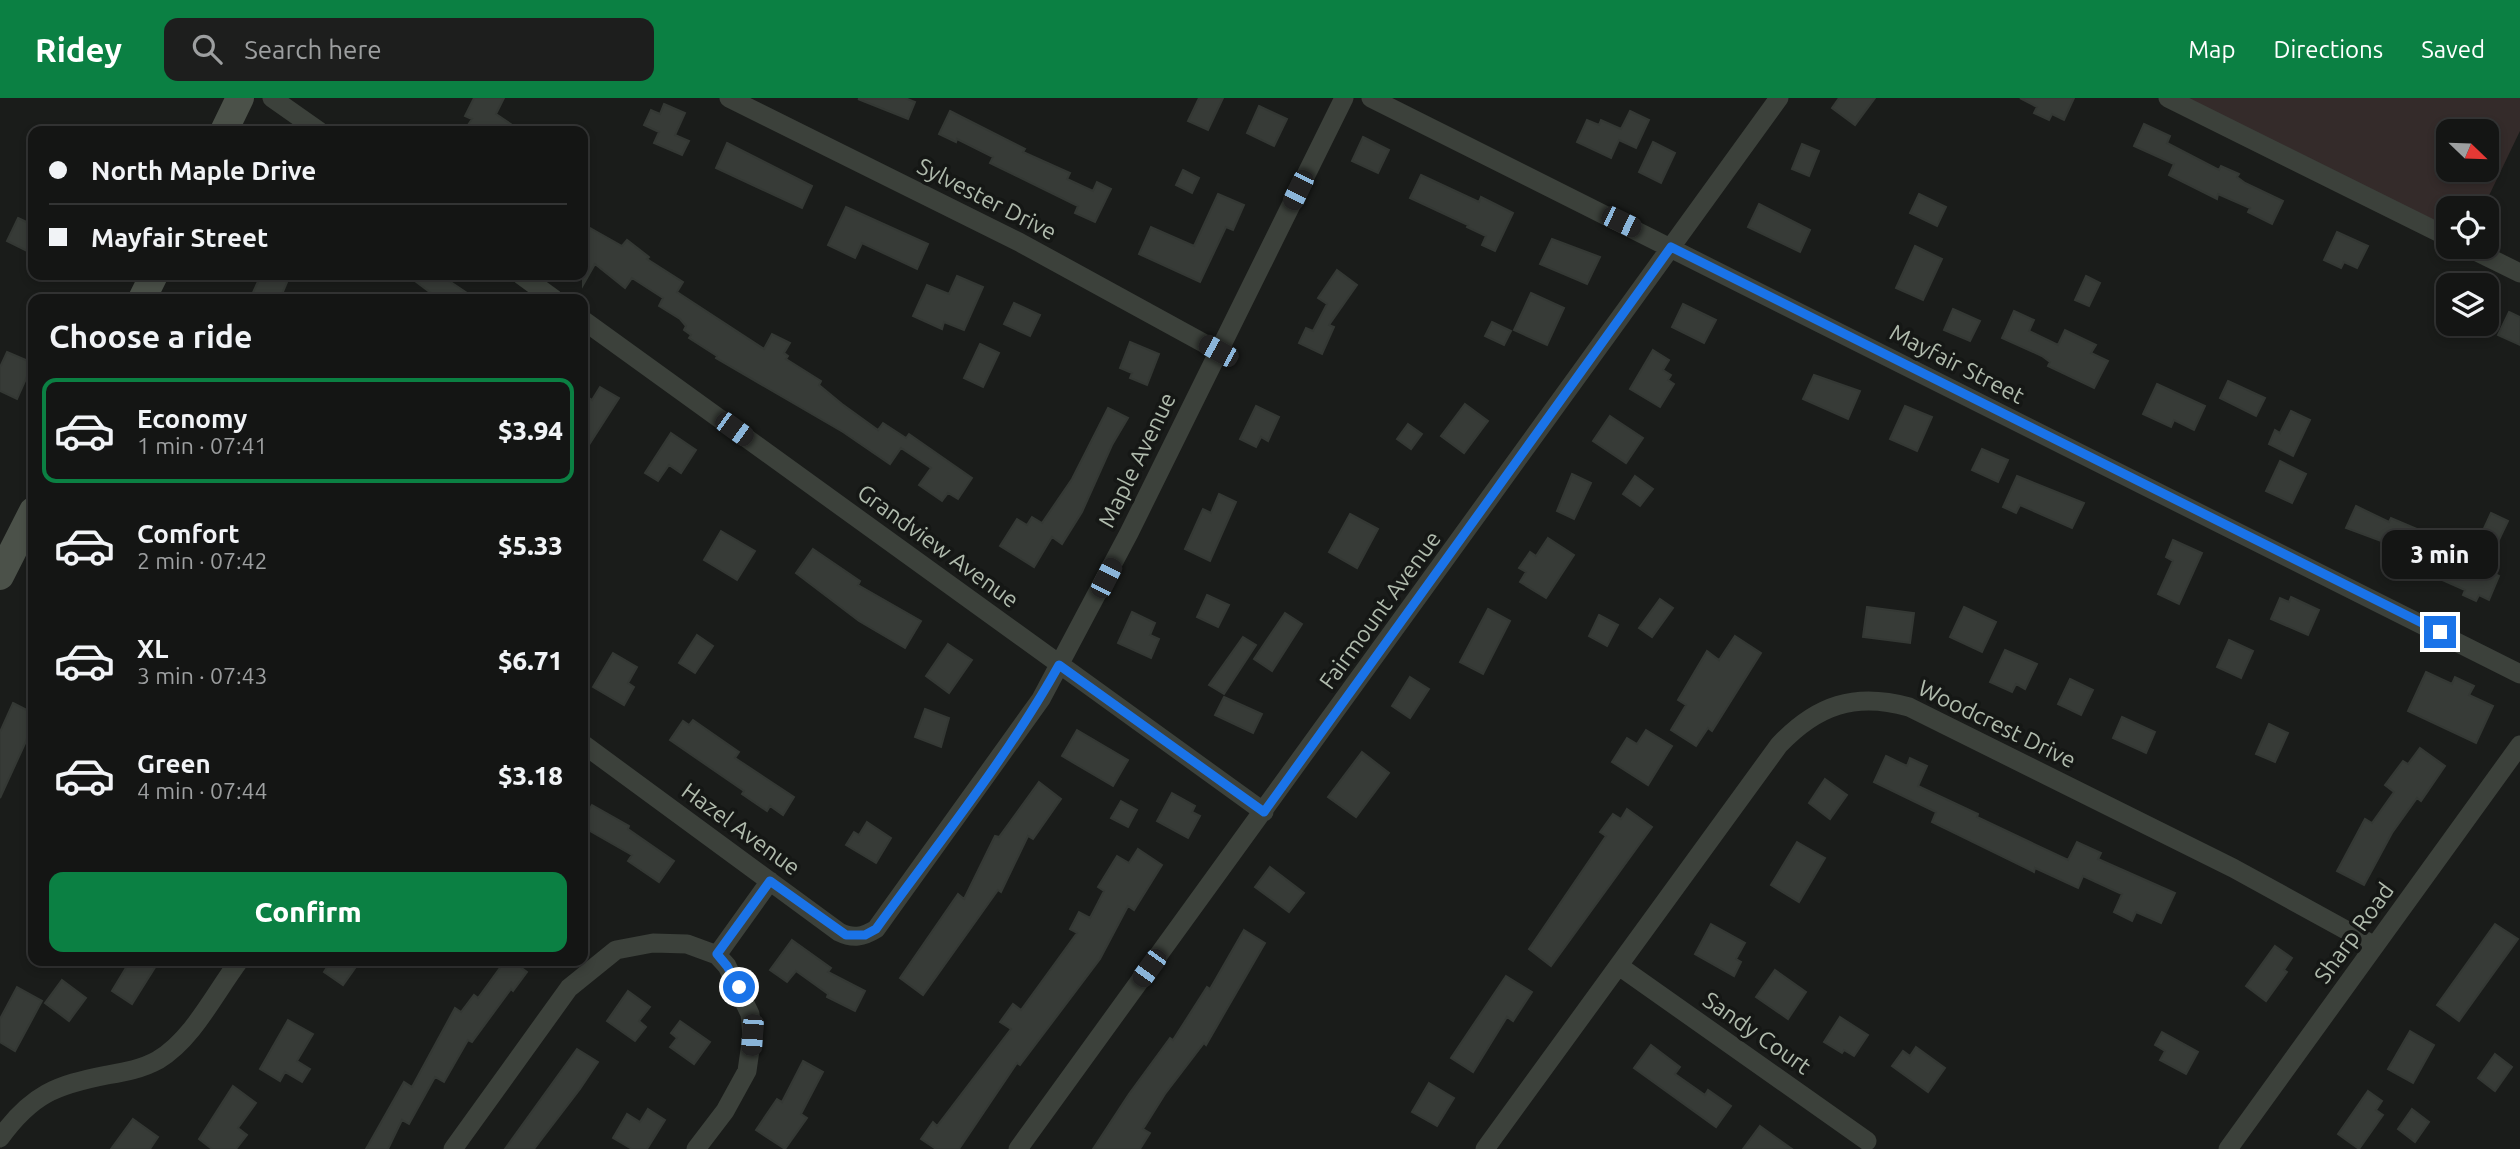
<!DOCTYPE html>
<meta charset="utf-8">
<style>
body{margin:0;font-family:Ubuntu,sans-serif;background:#1d1e1d;color:#f1f3f6;height:100vh;display:flex;flex-direction:column;font-size:26px;white-space:nowrap}
*{box-sizing:border-box;margin:0}
p{font-size:23px;color:#9d9fa0}
.icon{flex:none;width:38px;height:38px;fill:none;stroke:currentColor;stroke-width:2;stroke-linecap:round;stroke-linejoin:round}
.map{position:relative;flex:1;overflow:hidden}
.drawer{position:absolute;left:28px;top:196px;width:560px;height:672px;display:flex;flex-direction:column;background:#141514;border-radius:14px;box-shadow:0 4px 10px #0003,0 0 0 2px #333434}
.drawer>*{flex:none}
.banner{position:absolute;left:28px;top:28px;width:560px;height:154px;border-radius:14px;box-shadow:0 4px 10px #0003,0 0 0 2px #333434;display:grid;align-content:center;height:154px;padding:0 21px;background:#141514}
.needle{width:46px;rotate:113deg}
.controls{position:absolute;left:2436px;top:21px;display:grid;gap:14px}
.controls a{display:grid;place-items:center;width:63px;height:63px;border-radius:14px;background:#141514;box-shadow:0 4px 10px #0003,0 0 0 2px #333434;font-size:35px}
.end{position:absolute;width:32px;height:32px;margin:-16px;border:9px solid #1a73e8;background:#fff;box-shadow:0 0 0 4px #fff}
.from{border-radius:50%}
.bubble{position:absolute;height:49px;border-radius:14px;background:#141514;box-shadow:0 4px 10px #0003,0 0 0 2px #333434;font-size:23px;font-weight:800;line-height:49px;text-align:center}
.car{position:absolute;width:21px;height:42px;margin:-21px -10px;border-radius:9px;box-shadow:0 0 5px 2px #0007;background:linear-gradient(#222 24%,#8ab4d8 0 40%,#222 0 76%,#8ab4d8 0 86%,#222 0)}
.banner b{display:flex;align-items:center;gap:24px;height:66px;font-size:26px}
.banner b+b{border-top:2px solid #333434}
.banner i{width:18px;height:18px;background:#f1f3f6}
ul{padding:0;list-style:none}
li{display:flex;align-items:center;gap:21px;height:105px;margin:0 14px 10px;padding:0 7px;border:4px solid transparent;border-radius:14px}
li div{flex:1}
li b{display:block;font-size:26px}
li em{font-style:normal;font-weight:800}
li.selected{border-color:#0b8043}
li>.icon{width:63px;height:63px;stroke-width:1.5}
h2{padding:0 21px;font-size:32px;line-height:84px}
.button{display:flex;gap:14px;margin-top:auto;padding:14px 21px}
.button a{flex:1;height:80px;border-radius:14px;background:#0b8043;color:#fff;font-size:28px;font-weight:800;line-height:80px;text-align:center}
header{display:flex;align-items:center;gap:42px;box-sizing:border-box;height:98px;padding:0 35px;background:#0b8043;color:#fff}
header strong{font-size:33px}
nav{display:flex;gap:38px;margin-inline-start:auto;font-size:24px}
.search{width:490px;height:63px;background:#1d1e1d;display:flex;align-items:center;gap:18px;box-sizing:border-box;padding:0 24px;border-radius:14px;color:#9d9fa0;font-size:26px}
.map>svg:first-child{display:block}
.green{fill:#342b2a;fill-rule:evenodd}
.building{fill:#373b37;stroke:#343834;stroke-width:2}
.lines{fill:none;stroke-linecap:round;stroke-linejoin:round}
.street{stroke:#3c413b;stroke-width:19}
.secondary{stroke:#4b5149;stroke-width:28}
.route{stroke:#1a73e8;stroke-width:9}
.labels{text-anchor:middle;stroke-width:7;stroke-linejoin:round;paint-order:stroke}
.street-label{font-size:23px;fill:#b0bbad;stroke:#151715}
</style>
<header>
<strong>Ridey</strong>
<div class="search"><svg class="icon" aria-label="search" viewBox="0 0 24 24"><circle cx="10" cy="10" r="6"/><path d="M15 15l6 6"/></svg>Search here</div>
<nav><a>Map</a><a>Directions</a><a>Saved</a></nav>
</header>
<div class="map">
<svg width="2520" height="1051" viewBox="0 0 2520 1051">
<rect width="100%" height="100%" fill="#1a1c1a"/>
<path class="green" d="M2161 0H2520V33L2483 110H2448V142ZM2448 33H2487V72H2448Z"/>
<path class="building" d="M474 0H504L496 16 521 33H464L472 21 465 18Z
M905 0 915 4 908 21 858 1Z
M1199 0H1223L1208 32 1188 23Z
M1839 0H1875L1855 27 1832 10Z
M2020 0H2074L2064 22 2052 16 2049 22 2034 15 2037 9Z
M664 6 685 15 675 37 689 43 682 57 654 45 659 34 644 27 651 12 660 16Z
M1259 8 1287 21 1274 48 1247 35Z
M950 13 1025 51 1023 54 1070 75 1067 81 1093 93 1097 84 1111 91 1095 124 1075 115 1078 108 990 65 993 59 957 41 956 44 939 36Z
M1630 13 1649 22 1636 50 1619 42 1611 60 1577 44 1587 22 1599 27 1601 22 1621 31Z
M2144 26 2170 38 2167 45 2219 72 2221 68 2239 76 2237 79 2245 85 2283 103 2272 126 2248 114 2250 110 2218 96 2217 101 2169 77 2174 66 2134 48Z
M1363 39 1389 52 1378 75 1352 63Z
M1653 44 1675 55 1661 85 1639 74Z
M727 45 812 88 802 110 716 70Z
M1802 46 1819 53 1809 78 1792 71Z
M1183 72 1199 80 1192 95 1176 87Z
M1421 77 1479 104 1481 99 1513 115 1495 153 1482 147 1486 138 1467 129 1468 127 1410 100Z
M1218 96 1244 107 1233 132 1226 129 1200 184 1139 156 1151 129 1194 148Z
M1919 96 1946 109 1937 128 1910 115Z
M1759 106 1810 132 1800 154 1748 129Z
M846 109 928 146 917 171 862 145 855 160 828 147Z
M18 120 33 127V156L7 143Z
M583 126 622 148 627 142 649 159 647 161 683 184 677 194 764 251 772 236 790 245 784 255 788 258 786 261 821 283 819 287 842 306 878 332 883 325 906 340 909 336 972 380 958 401 948 395 942 403 919 387 931 370 901 350 890 366 843 334 716 260 717 258 689 240 691 237 684 232 686 228 680 221 659 208 663 200 632 180 625 190 595 166 583 187Z
M2337 134 2368 148 2357 170 2344 164 2341 170 2324 162Z
M1552 141 1600 159 1587 186 1540 166Z
M1915 148 1942 161 1923 202 1896 190Z
M1337 172 1357 187 1329 227 1334 229 1322 256 1299 245 1306 230 1313 233 1327 206 1318 200Z
M261 177H290L280 201H250Z
M407 177H440L476 201H439Z
M957 178 983 189 964 232 944 224 942 231 913 218 927 187 949 196Z
M2086 178 2100 185 2089 208 2075 202Z
M1531 195 1564 210 1547 247 1514 232Z
M1014 205 1040 217 1030 238 1004 226Z
M1683 206 1716 222 1704 245 1672 229Z
M1953 211 1980 223 1970 243 1944 232Z
M2014 213 2034 222 2029 233 2058 247 2065 232 2096 247 2091 255 2108 263 2094 290 2048 268 2050 264 2042 258 2002 240Z
M2509 214 2520 219V247L2498 237Z
M1492 224 1511 233 1504 247 1485 238Z
M1130 244 1159 256 1147 287 1130 280 1132 275 1120 270Z
M980 246 999 255 983 289 964 280Z
M1653 252 1669 262 1663 272 1671 277 1668 282 1674 286 1660 309 1630 291Z
M7 254 33 265 17 301 0 293V269Z
M1814 277 1860 293 1848 321 1803 301Z
M2228 283 2265 300 2256 318 2220 300Z
M2157 286 2205 308 2194 332 2174 322 2171 329 2143 316Z
M600 289 619 300 583 356V296L592 302Z
M1465 306 1488 323 1464 355 1441 338Z
M1256 308 1279 319 1268 343 1261 339 1256 349 1240 341Z
M1905 308 1932 319 1917 353 1890 341Z
M1108 310 1128 320 1112 347 1082 414 1062 446 1052 439 1034 469 1000 448 1017 421 1027 427 1032 419 1042 425 1072 381Z
M2291 313 2310 322 2293 358 2269 346 2275 332 2280 335Z
M1610 318 1643 340 1626 365 1593 343Z
M1408 326 1422 336 1411 351 1397 341Z
M671 335 696 352 681 375 669 367 658 383 645 375Z
M1982 351 2008 362 1998 384 1972 372Z
M2280 363 2306 376 2292 405 2266 393Z
M1572 376 1591 385 1574 421 1557 413Z
M1635 378 1653 391 1640 408 1623 396Z
M2017 378 2084 405 2072 430 2020 407 2016 415 2003 409Z
M1219 396 1236 404 1210 463 1185 451 1203 411 1211 415Z
M2356 408 2389 424 2391 420 2417 431 2408 453 2346 430Z
M2491 415 2508 423 2497 446 2480 439Z
M1350 416 1378 431 1357 470 1329 454Z
M721 433 755 453 737 482 704 462Z
M1548 440 1574 457 1546 500 1520 484 1526 474 1519 470 1530 454 1536 458Z
M2173 442 2202 455 2179 506 2158 496 2173 463 2166 459Z
M813 451 860 483 858 487 921 523 905 550 859 523 796 475Z
M2432 452 2475 472 2477 467 2499 478 2489 502 2479 497 2476 503 2463 497 2465 492 2422 473Z
M1207 497 1229 507 1218 529 1197 519Z
M2291 499 2319 512 2308 537 2271 521 2280 500 2289 504Z
M1660 501 1673 510 1652 539 1639 530Z
M1867 509 1914 515 1910 545 1863 539Z
M1964 509 1996 524 1982 554 1950 539Z
M1488 511 1510 523 1483 576 1460 564Z
M1132 514 1155 525 1150 537 1159 541 1151 560 1118 545Z
M1285 515 1302 526 1272 573 1254 561Z
M1599 517 1618 527 1607 548 1589 538Z
M697 537 713 548 695 575 679 565Z
M1735 538 1761 555 1712 633 1708 630 1696 648 1671 632 1686 607 1678 602 1707 553 1719 562Z
M1243 539 1256 547 1224 596 1209 587Z
M2229 542 2253 553 2241 580 2217 569Z
M948 546 972 562 949 595 926 578Z
M2005 552 2037 566 2025 591 2016 586 2012 594 1990 584Z
M613 555 637 569 628 585 634 589 624 607 593 589Z
M2426 574 2452 586 2455 579 2474 588 2469 597 2493 608 2476 645 2408 613Z
M1410 579 1429 591 1410 620 1392 608Z
M2070 581 2093 592 2081 617 2058 606Z
M1224 599 1262 616 1253 635 1215 617Z
M13 605 33 615V628L0 700V634Z
M925 611 949 620 941 649 915 639Z
M2122 619 2155 634 2146 655 2113 640Z
M693 622 739 654 735 660 794 699 783 717 770 708 767 713 742 696 744 693 670 642 683 623 689 627Z
M2269 626 2288 635 2275 664 2256 656Z
M1077 632 1128 662 1113 688 1062 658Z
M1646 632 1672 648 1648 687 1612 664 1627 640 1637 646Z
M2420 650 2445 668 2421 703 2417 700 2392 735 2364 787 2337 773 2365 721 2372 725 2394 694 2385 687 2403 663 2408 666Z
M1362 654 1389 675 1356 719 1328 699Z
M1886 658 1907 668 1910 660 1927 668 1918 688 1978 716 1977 719 2068 762 2077 744 2101 755 2098 761 2175 795 2161 825 2136 814 2132 823 2114 814 2122 796 2083 778 2078 790 2035 770 2034 774 1932 724 1936 714 1874 684Z
M1825 681 1847 697 1830 721 1809 705Z
M1039 684 1061 701 1033 741 1028 738 1001 794 998 792 923 897 900 880 958 796 964 801 995 738 999 739Z
M1172 695 1195 708 1192 714 1200 718 1188 740 1157 723Z
M1121 703 1137 712 1128 729 1111 720Z
M592 707 629 728 628 731 674 763 659 784 628 763 632 757 583 729V722Z
M1627 711 1652 729 1551 868 1529 851 1606 738 1600 734 1613 716 1621 721Z
M867 724 891 740 876 765 846 747 854 734 859 737Z
M1797 744 1825 760 1799 804 1771 787Z
M1138 751 1162 767 1134 812 1128 808 1100 861 1020 967 1017 965 959 1051H936L921 1041 933 1024 937 1028 1011 931 1000 924 1013 906 1021 912 1077 835 1070 831 1079 814 1090 820 1104 793 1098 789 1117 758 1129 765Z
M1270 769 1304 795 1289 814 1255 789Z
M1711 826 1745 845 1736 861 1741 864 1734 878 1695 856Z
M2495 826 2518 841 2459 923 2437 907Z
M1244 832 1265 845 1206 947 1204 945 1165 996 1143 1031 1150 1035 1140 1051H1093L1129 996 1170 940 1173 942 1207 889 1210 891Z
M792 842 831 870 828 874 865 893 855 913 827 899 828 896 796 873 787 884 770 872Z
M2275 848 2292 860 2284 872 2287 874 2266 903 2246 888Z
M130 863H159L132 906 112 893Z
M331 863H360L343 887 324 874Z
M505 863H512L527 874 513 893 511 891 472 944 468 942 444 984 435 979 409 1026 402 1022 388 1051H366L404 984 412 989 455 910 461 914 474 897 478 900Z
M1775 872 1806 894 1788 921 1756 899Z
M1506 878 1532 894 1513 923 1507 919 1473 974 1451 960Z
M62 882 86 900 69 923 45 905Z
M17 889 42 903 15 953 0 944V921Z
M628 893 650 909 639 923 646 929 635 943 607 923Z
M1840 919 1868 937 1854 958 1844 952 1842 955 1824 944Z
M288 922 313 936 297 963 310 971 302 984 285 974 280 983 260 971Z
M680 923 710 944 694 966 670 949 677 940 671 935Z
M2410 933 2434 947 2413 985 2388 971Z
M2162 934 2198 954 2186 976 2160 962 2165 953 2155 947Z
M1651 947 1680 969 1675 976 1705 997 1708 992 1731 1008 1716 1029 1634 970Z
M1916 949 1945 970 1928 994 1892 968 1903 953 1910 958Z
M577 951 598 964 580 991 534 1051H505Z
M2495 956 2512 969 2495 993 2478 980Z
M803 963 823 974 801 1016 807 1020 785 1051 756 1032 777 1001 782 1004Z
M1429 985 1454 1000 1437 1028 1412 1014Z
M233 988 256 1005 238 1030 247 1037 236 1051H212L199 1041Z
M2368 993 2382 1003 2376 1012 2383 1017 2359 1051 2338 1036Z
M648 1011 665 1022 647 1051H632L613 1040 627 1016 640 1024Z
M2412 1011 2429 1024 2415 1044 2398 1031Z
M133 1021 158 1039 150 1051H111Z
M1760 1028 1792 1051H1743Z"/>
<g class="lines">
<path class="street" d="M272 0 319 33
M729 0 1019 144 1218 253
M1371 0 2520 576
M2168 0 2448 139
M2467 149 2520 175
M521 177 554 201
M583 222 1264 714
M583 646 839 834C853 841 863 839 876 831L1041 601 1129 435 1344 0
M717 857 770 783
M1619 868 1867 1043
M0 1040C32 996 56 987 107 977 124 974 142 971 158 962 193 941 215 895 239 863
M453 1051 569 890 616 852 653 845 687 846 717 857 727 868 750 916 752 938 747 973 725 1013 696 1051
M1018 1051 1779 0
M1485 1051 1779 647C1817 607 1855 594 1909 609L2233 770 2375 848
M2228 1051 2520 647"/>
<path class="secondary" d="M224 33 240 0
M142 201 154 177
M0 478 33 413"/>
</g>
<g class="lines">
<path class="route" d="M739 889 727 868 717 856 770 783 846 837H865L876 831C939 744 1007 660 1059 567L1264 714 1671 149 2440 534"/>
</g>
<g class="labels">
<g class="street-label">
<text transform="translate(987 101) rotate(27)" y="8">Sylvester Drive</text>
<text transform="translate(1957 266) rotate(27)" y="8">Mayfair Street</text>
<text transform="translate(1137 362) rotate(-64)" y="8">Maple Avenue</text>
<text transform="translate(938 448) rotate(36)" y="8">Grandview Avenue</text>
<text transform="translate(1380 512) rotate(-54)" y="8">Fairmount Avenue</text>
<text transform="translate(1997 626) rotate(26)" y="8">Woodcrest Drive</text>
<text transform="translate(741 731) rotate(36)" y="8">Hazel Avenue</text>
<text transform="translate(2354 835) rotate(-54)" y="8">Sharp Road</text>
<text transform="translate(1757 935) rotate(35)" y="8">Sandy Court</text>
</g>
</g>
</svg>
<div class="controls">
<a><svg class="needle" viewBox="-14 -14 28 28"><path d="M0-13l5 13h-10z" fill="#e53935"/><path d="M0 13l5-13h-10z" fill="#9d9fa0"/></svg></a>
<a><svg class="icon" aria-label="locate" viewBox="0 0 24 24"><circle cx="12" cy="12" r="6"/><path d="M12 2v4M12 18v4M2 12h4M18 12h4"/></svg></a>
<a><svg class="icon" aria-label="layers" viewBox="0 0 24 24"><path d="M12 4l9 5-9 5-9-5zM3 14l9 5 9-5"/></svg></a>
</div>
<i class="end from" style="left:739px;top:889px"></i>
<i class="end" style="left:2440px;top:534px"></i>
<div class="bubble" style="left:2382px;top:432px;width:116px">3 min</div>
<i class="car" style="left:1298px;top:92px;rotate:206deg"></i>
<i class="car" style="left:1621px;top:124px;rotate:116deg"></i>
<i class="car" style="left:1218px;top:253px;rotate:299deg"></i>
<i class="car" style="left:734px;top:331px;rotate:126deg"></i>
<i class="car" style="left:1106px;top:480px;rotate:27deg"></i>
<i class="car" style="left:1149px;top:870px;rotate:216deg"></i>
<i class="car" style="left:752px;top:937px;rotate:184deg"></i>
<div class="banner">
<b><i class="from"></i>North Maple Drive</b>
<b><i></i>Mayfair Street</b>
</div>
<section class="drawer">
<h2>Choose a ride</h2>
<ul>
<li class="selected"><svg class="icon" aria-label="car" viewBox="0 0 24 24"><path d="M5 17H2v-5l4-1 3-4h7l3 4 3 1v5h-3M9 17h6M6 11h13"/><circle cx="7" cy="17" r="2"/><circle cx="17" cy="17" r="2"/></svg><div><b>Economy</b><p>1 min · 07:41</p></div><em>$3.94</em></li>
<li><svg class="icon" aria-label="car" viewBox="0 0 24 24"><path d="M5 17H2v-5l4-1 3-4h7l3 4 3 1v5h-3M9 17h6M6 11h13"/><circle cx="7" cy="17" r="2"/><circle cx="17" cy="17" r="2"/></svg><div><b>Comfort</b><p>2 min · 07:42</p></div><em>$5.33</em></li>
<li><svg class="icon" aria-label="car" viewBox="0 0 24 24"><path d="M5 17H2v-5l4-1 3-4h7l3 4 3 1v5h-3M9 17h6M6 11h13"/><circle cx="7" cy="17" r="2"/><circle cx="17" cy="17" r="2"/></svg><div><b>XL</b><p>3 min · 07:43</p></div><em>$6.71</em></li>
<li><svg class="icon" aria-label="car" viewBox="0 0 24 24"><path d="M5 17H2v-5l4-1 3-4h7l3 4 3 1v5h-3M9 17h6M6 11h13"/><circle cx="7" cy="17" r="2"/><circle cx="17" cy="17" r="2"/></svg><div><b>Green</b><p>4 min · 07:44</p></div><em>$3.18</em></li>
</ul>
<div class="button"><a>Confirm</a></div>
</section>
</div>
